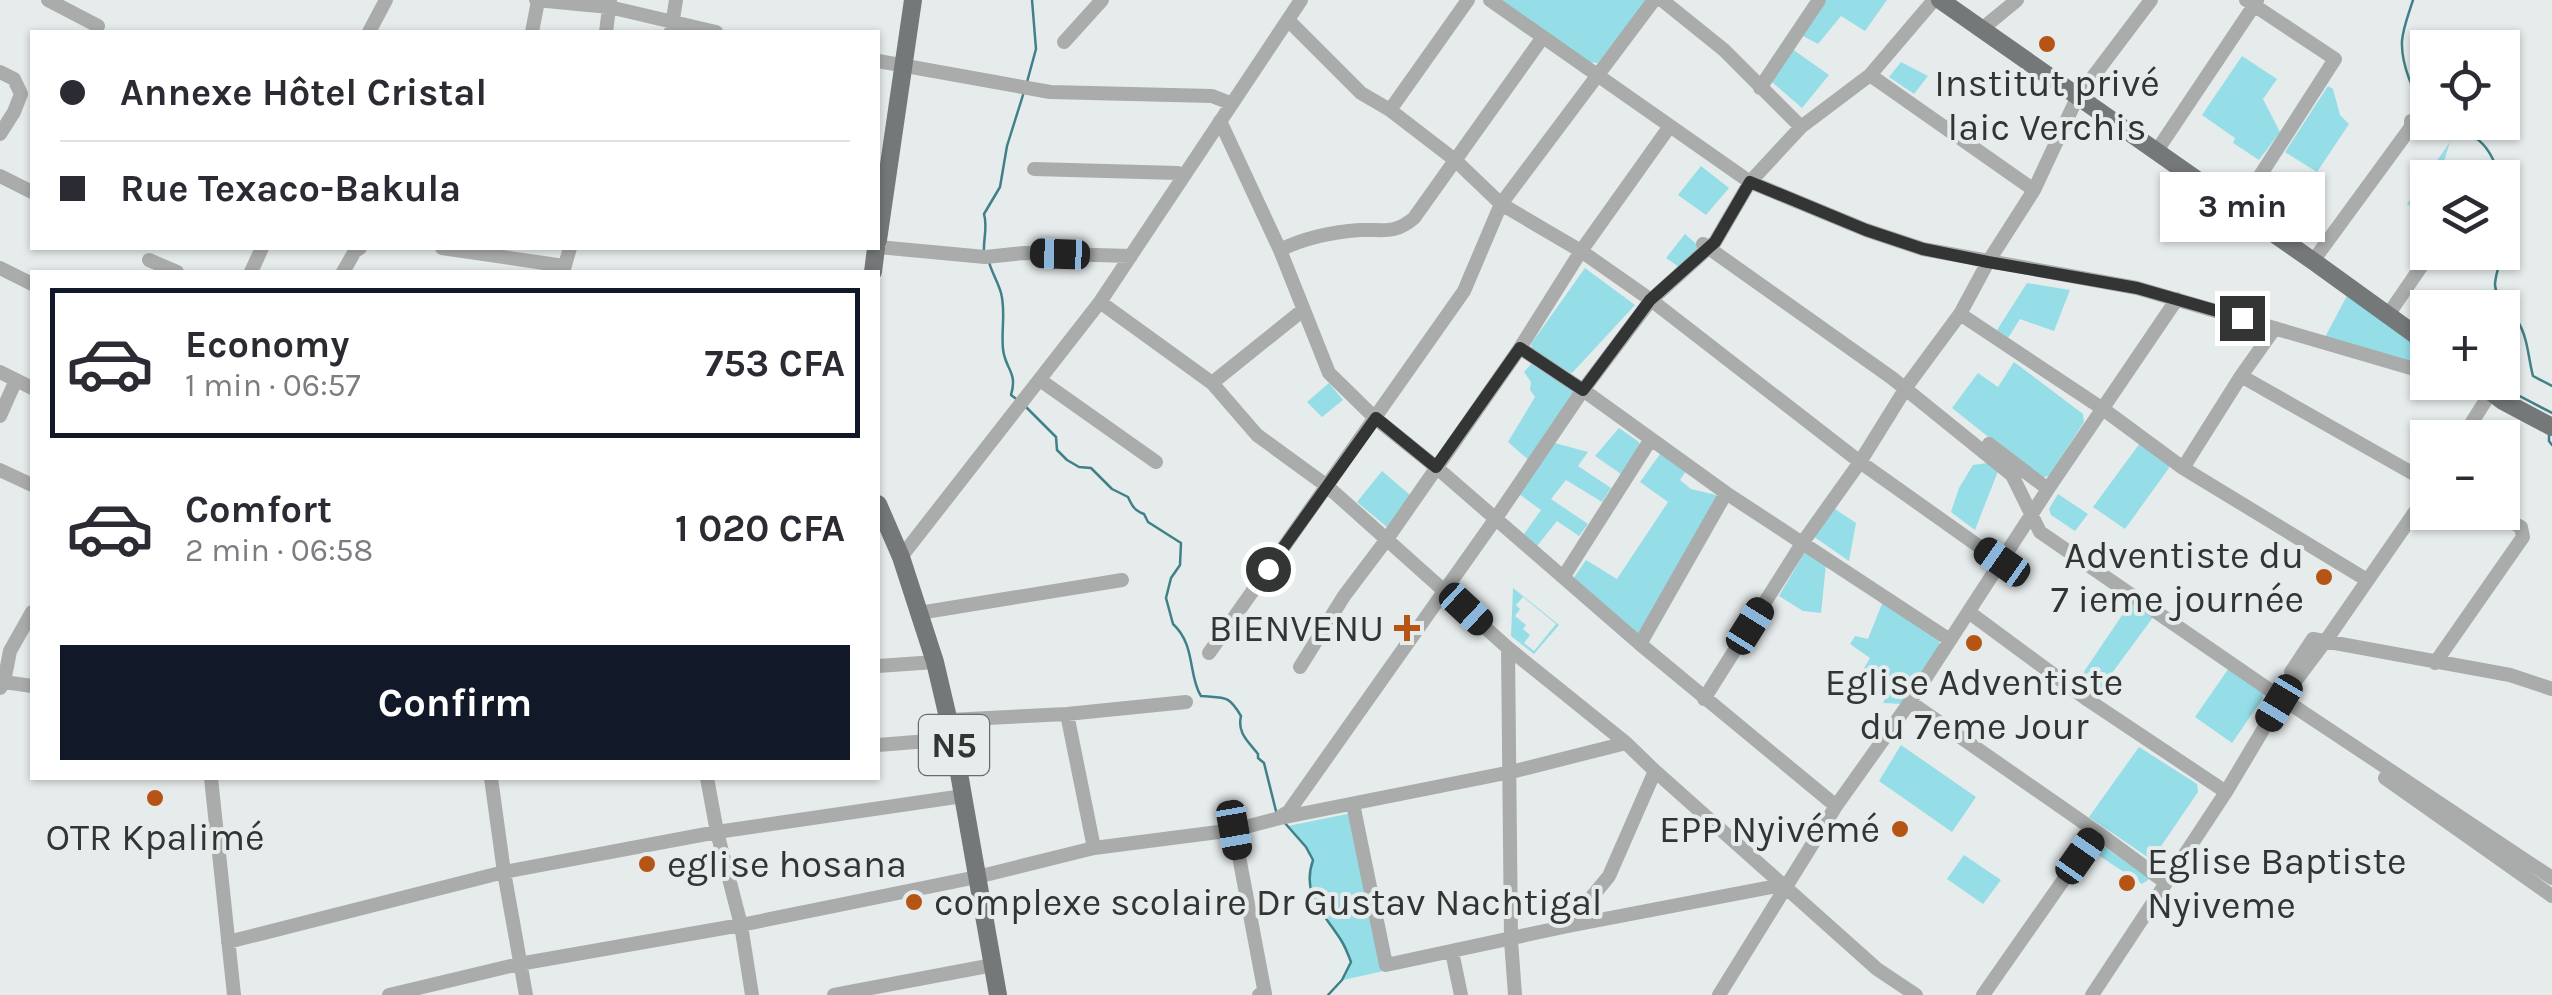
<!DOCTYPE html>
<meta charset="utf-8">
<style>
body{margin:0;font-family:Karla,sans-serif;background:#f2f2f3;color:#2b2b33;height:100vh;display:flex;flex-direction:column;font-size:38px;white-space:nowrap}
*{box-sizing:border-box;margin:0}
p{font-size:32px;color:#7c7c81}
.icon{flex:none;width:55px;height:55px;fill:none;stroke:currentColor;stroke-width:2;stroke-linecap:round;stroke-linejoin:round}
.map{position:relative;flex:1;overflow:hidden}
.details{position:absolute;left:30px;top:270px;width:850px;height:510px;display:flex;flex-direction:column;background:#fff;border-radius:0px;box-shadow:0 2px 8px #0004}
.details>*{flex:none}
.top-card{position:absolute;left:30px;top:30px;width:850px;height:220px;border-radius:0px;box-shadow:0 2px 8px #0004;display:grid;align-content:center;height:220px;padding:0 30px;background:#fff}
.fabs{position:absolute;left:2410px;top:30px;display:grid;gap:20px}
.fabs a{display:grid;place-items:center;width:110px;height:110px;border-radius:0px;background:#fff;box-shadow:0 2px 8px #0004;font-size:50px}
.end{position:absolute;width:45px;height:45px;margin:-22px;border:12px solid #333535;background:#fff;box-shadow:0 0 0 5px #fff}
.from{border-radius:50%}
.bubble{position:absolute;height:70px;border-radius:0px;background:#fff;box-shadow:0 2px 8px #0004;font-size:32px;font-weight:700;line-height:70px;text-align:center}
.car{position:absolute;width:30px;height:60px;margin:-30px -15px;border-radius:12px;box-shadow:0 0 8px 2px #0007;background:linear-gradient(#222 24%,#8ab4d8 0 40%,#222 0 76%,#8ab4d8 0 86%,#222 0)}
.top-card b{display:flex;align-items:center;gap:35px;height:95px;font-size:38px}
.top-card b+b{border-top:2px solid #e1e1e2}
.top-card i{width:25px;height:25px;background:#2b2b33}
ul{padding:18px 0 0;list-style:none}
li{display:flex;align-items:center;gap:30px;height:150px;margin:0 20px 15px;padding:0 10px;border:5px solid transparent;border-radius:0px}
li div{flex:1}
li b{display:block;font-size:38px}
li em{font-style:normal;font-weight:700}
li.active{border-color:#111827}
li>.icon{width:90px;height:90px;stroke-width:1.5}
.button{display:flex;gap:20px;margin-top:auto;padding:20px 30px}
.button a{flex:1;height:115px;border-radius:0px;background:#111827;color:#fff;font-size:40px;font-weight:700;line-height:115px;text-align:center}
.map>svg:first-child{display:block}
.green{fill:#95dee8;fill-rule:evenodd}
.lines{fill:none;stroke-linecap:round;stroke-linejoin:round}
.stream{stroke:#408088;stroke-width:2.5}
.minor{stroke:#aaacac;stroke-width:14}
.major{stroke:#747879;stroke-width:18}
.route{stroke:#333535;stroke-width:12}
.poi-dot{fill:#b55415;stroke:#e6ebeb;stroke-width:4}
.labels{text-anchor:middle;stroke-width:8;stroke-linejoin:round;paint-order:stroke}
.shield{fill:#e6ebeb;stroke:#696c6c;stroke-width:2.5}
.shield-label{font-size:35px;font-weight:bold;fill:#333535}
.poi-label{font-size:38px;fill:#333535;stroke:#e6ebeb}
</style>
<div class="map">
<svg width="2552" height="995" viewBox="0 0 2552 995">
<rect width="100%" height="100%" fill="#e6ebeb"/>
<path class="green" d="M1502 0H1647L1598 63 1587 62Z
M1825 0H1887L1865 31 1841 16 1818 44 1803 36Z
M1788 46 1829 75 1802 108 1766 77Z
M2242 56 2277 79 2263 99 2280 132 2259 160 2233 143 2235 138 2202 115Z
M1901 62 1928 76 1914 94 1889 77Z
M2328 86 2333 89 2340 115 2349 124 2317 172 2285 152Z
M2450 142 2439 177 2428 178 2427 217 2407 204Z
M1701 166 1729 188 1706 215 1678 195Z
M1685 234 1702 249 1682 269 1666 258Z
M1585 268 1635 305 1573 372 1571 373 1533 351 1531 344Z
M2027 283 2070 290 2054 331 2020 319 2008 338 1997 330Z
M2349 292 2427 347V372L2324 339Z
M2014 362 2083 414 2084 422 2049 476 2040 478 1952 408 1978 373 1998 387Z
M1531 364 1575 392 1531 462 1508 442 1535 397 1530 390 1531 382 1524 372Z
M1329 383 1343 400 1322 417 1307 402Z
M1619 428 1639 442 1640 446 1621 474 1595 456Z
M1555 443 1588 452 1578 466 1611 488 1602 502 1566 480 1551 499 1588 524 1579 536 1557 521 1537 546 1524 534 1541 510 1519 494Z
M2140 443 2167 462 2169 468 2125 529 2093 507Z
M1660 454 1686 471 1680 480 1691 489 1720 496 1639 636 1573 579 1586 560 1617 579 1668 502 1640 482Z
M2002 461 1975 530 1951 512 1959 488 1973 465Z
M1382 471 1410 495 1388 528 1357 502Z
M2058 494 2088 514 2075 531 2051 515 2049 509Z
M1832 507 1856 523 1849 561 1813 536Z
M1806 550 1826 564 1821 613 1803 611 1779 596Z
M1513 588 1559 625 1534 654 1511 636ZM1523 597 1556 624 1534 651 1524 643 1530 635 1523 629 1526 625 1515 616 1520 609 1516 605Z
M1883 601 1938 638 1940 645 1904 704 1883 703 1896 679 1861 673 1870 658 1850 644 1855 636 1868 639Z
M2131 602 2154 616 2101 688 2081 676Z
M2229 668 2263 692V698L2232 743 2195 717Z
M1901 745 1976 797 1952 832 1879 781Z
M2139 747 2197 784 2198 792 2155 855 2149 858 2089 817Z
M1352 813 1384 971 1343 980 1351 962C1337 926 1300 901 1313 860L1307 847 1288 826Z
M2103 846 2149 878 2148 880 2142 884 2095 853 2092 854 2095 848Z
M1964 855 2001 880 1983 904 1947 879Z"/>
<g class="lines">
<path class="stream" d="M2413 0C2409 13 2403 28 2402 41 2401 63 2413 95 2428 112
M1027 82 1036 49 1032 0
M2441 122C2475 135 2489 140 2500 178
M2502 188V194
M2500 252C2501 265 2495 274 2495 285 2496 300 2510 309 2517 320 2528 337 2528 357 2533 376L2552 386
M984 253C983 239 988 227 984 214L1000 187 1007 146 1023 95
M989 262C992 273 998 282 1001 293 1006 311 1001 330 1003 349 1005 369 1018 372 1011 395L1019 401
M2510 391 2552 413
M1025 406 1056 437 1057 450 1067 460 1079 467 1091 468 1112 489 1128 497C1132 506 1135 511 1144 514L1148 522 1181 543 1180 565 1171 578 1166 598 1173 624C1196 645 1188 676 1201 696 1224 698 1228 694 1241 716 1237 733 1248 741 1258 754V758L1264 763 1276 811
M2549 432V441L2552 445
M1284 822 1306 847 1313 860C1301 895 1323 912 1341 940 1345 946 1348 954 1351 962L1342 980 1328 995"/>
<path class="minor" d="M48 0 98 26
M536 0 609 7 716 32
M1490 0 1750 182 1866 230 1923 249 2137 288 2428 373
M1662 0 1724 50 1801 127
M1288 20 1361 93 1390 110 1455 160 1501 204 1581 251 1651 300 1860 462 2001 562
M1983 28 2017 0
M369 32 386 0
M532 32 538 1
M606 32 610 0
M671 32 676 0
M1064 42 1102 0
M878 61 1050 92 1212 96 1230 103
M0 72 14 79 21 94 14 112 0 134
M1870 75 2034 190
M1760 88 1819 0
M1390 110 1468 0
M1220 121 1280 250 1329 373 1375 418 1436 467 1640 644 1836 806
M2156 152 2257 1
M1034 169 1178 173 1182 176
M0 176 32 192
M2238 210 2335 59 2246 0
M1703 244 1892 378 2012 475 2040 532 2277 695 2552 878
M878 247 985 257 1024 253 1131 256
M442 248 564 266
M1280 250C1304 238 1332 232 1360 230 1383 229 1394 235 1414 218L1543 37
M149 260 177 272
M2313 261 2411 127V121
M0 268 32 284
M251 272 262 248
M343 272 355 251 360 248
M563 272 570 248
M1100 302 1212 383 1257 435 1327 486 1508 648 1626 743 1655 771 1877 969 1916 995
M1960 314 2103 409 2183 468 2367 580
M2388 315 2431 252
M1520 348 1583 390 1726 493 1950 640
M0 372 32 388
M2241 376 2428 482
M1040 380 1156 462
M2459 382 2491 392 2462 438
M1212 383 1303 310
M0 416 16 380
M1989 444 2048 489
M2183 468 2241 376 2275 328
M0 470 32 485
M901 557 1100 302 1301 0
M1564 576 1651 439
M919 613 1122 580
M1970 613 2088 700 2226 792
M1640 644 1726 493
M1508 648 1511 940 1515 995
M1209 653 1464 291 1501 204 1654 0
M2435 663 2523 537 2521 527 2491 512
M878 666 935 662
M1300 667 1344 596 1387 539 1520 348 1581 251 1670 126
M2291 672 2313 639 2510 675 2552 689
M4 682 32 686
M0 688 4 682 10 651 32 612
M1704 699 1803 542 1860 462 1909 383 1960 314 1988 262 2034 190 2077 98 2151 0
M1910 702 2097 832 2165 882
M1067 714 1094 848
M949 720 1067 714 1186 702
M878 745 953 739
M211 778 234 995
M491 778 504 872 526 995
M707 778 717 832 741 925 752 995
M2385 778 2552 896
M1353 804 1386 965 1568 926 1782 885
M1280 817 1289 811 1496 518 1583 390 1651 300 1715 242 1750 182 1801 127 1870 75 1934 0
M1234 830 1265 994 1259 995
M1568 926 1609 876 1655 771
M228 942 504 872 717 832 963 796
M1452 952 1461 995
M389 995 519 964 741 925 977 877 1094 848 1234 830 1280 818 1511 772 1626 743
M834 995 993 965
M1719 995 1836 806 1910 702 2048 489 2177 299
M1983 995 2097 832
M2092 995 2226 792 2279 703 2327 639 2428 493"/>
<path class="major" d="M1940 0 2313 261 2428 344
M878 240 913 0
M873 272 876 248
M2478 382 2503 401 2552 427
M878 504 901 557 935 662 953 739 998 995"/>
</g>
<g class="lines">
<path class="route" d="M1268 569 1376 418 1436 467 1520 348 1583 390 1650 300 1715 242 1750 182 1866 230 1923 249 1988 262 2137 288 2242 318"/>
</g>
<g class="poi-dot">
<circle cx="2047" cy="44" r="10"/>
<circle cx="2324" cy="577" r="10"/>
<path d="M1402 613h10v10h10v10h-10v10h-10v-10h-10v-10h10z"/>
<circle cx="1974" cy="643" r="10"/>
<circle cx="155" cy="798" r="10"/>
<circle cx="1900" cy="829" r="10"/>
<circle cx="647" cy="864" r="10"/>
<circle cx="2127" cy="883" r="10"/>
<circle cx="914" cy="902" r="10"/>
</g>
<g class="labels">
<rect class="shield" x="919" y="715" width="70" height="60" rx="8"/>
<g class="shield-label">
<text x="954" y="757">N5</text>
</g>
<g class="poi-label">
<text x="2047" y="96">Institut privé<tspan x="2047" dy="44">laic Verchis</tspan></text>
<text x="2304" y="568" text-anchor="end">Adventiste du<tspan x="2304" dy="44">7 ieme journée</tspan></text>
<text x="1384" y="641" text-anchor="end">BIENVENU</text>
<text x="1974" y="695">Eglise Adventiste<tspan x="1974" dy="44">du 7eme Jour</tspan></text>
<text x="1880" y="842" text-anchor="end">EPP Nyivémé</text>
<text x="155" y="850">OTR Kpalimé</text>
<text x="2147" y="874" text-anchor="start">Eglise Baptiste<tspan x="2147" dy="44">Nyiveme</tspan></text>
<text x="667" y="877" text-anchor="start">eglise hosana</text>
<text x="934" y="915" text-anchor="start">complexe scolaire Dr Gustav Nachtigal</text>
</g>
</g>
</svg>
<div class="fabs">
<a><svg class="icon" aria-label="locate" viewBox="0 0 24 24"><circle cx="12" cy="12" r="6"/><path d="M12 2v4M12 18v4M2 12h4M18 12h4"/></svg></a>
<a><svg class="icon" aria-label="layers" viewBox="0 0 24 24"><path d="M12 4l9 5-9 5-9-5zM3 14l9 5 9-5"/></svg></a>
<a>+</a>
<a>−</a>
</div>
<i class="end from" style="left:1268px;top:569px"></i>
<i class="end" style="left:2242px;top:318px"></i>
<div class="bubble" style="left:2160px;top:172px;width:165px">3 min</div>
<i class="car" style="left:1060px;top:254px;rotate:272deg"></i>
<i class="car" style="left:2002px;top:562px;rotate:305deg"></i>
<i class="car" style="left:1466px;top:609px;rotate:133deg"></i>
<i class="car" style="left:1750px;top:626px;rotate:32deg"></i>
<i class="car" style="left:2279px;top:703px;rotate:211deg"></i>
<i class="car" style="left:1234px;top:830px;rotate:170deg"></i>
<i class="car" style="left:2080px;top:856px;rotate:35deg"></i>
<div class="top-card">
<b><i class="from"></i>Annexe Hôtel Cristal</b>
<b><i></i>Rue Texaco-Bakula</b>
</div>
<section class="details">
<ul>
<li class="active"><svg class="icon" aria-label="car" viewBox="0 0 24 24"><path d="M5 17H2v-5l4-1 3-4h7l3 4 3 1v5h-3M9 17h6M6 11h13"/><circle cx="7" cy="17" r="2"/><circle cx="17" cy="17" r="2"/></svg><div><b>Economy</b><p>1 min · 06:57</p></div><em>753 CFA</em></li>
<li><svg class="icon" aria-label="car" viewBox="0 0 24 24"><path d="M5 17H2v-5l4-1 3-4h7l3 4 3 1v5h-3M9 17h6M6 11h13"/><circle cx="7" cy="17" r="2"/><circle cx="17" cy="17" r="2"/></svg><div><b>Comfort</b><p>2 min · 06:58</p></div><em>1 020 CFA</em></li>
</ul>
<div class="button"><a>Confirm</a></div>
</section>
</div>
